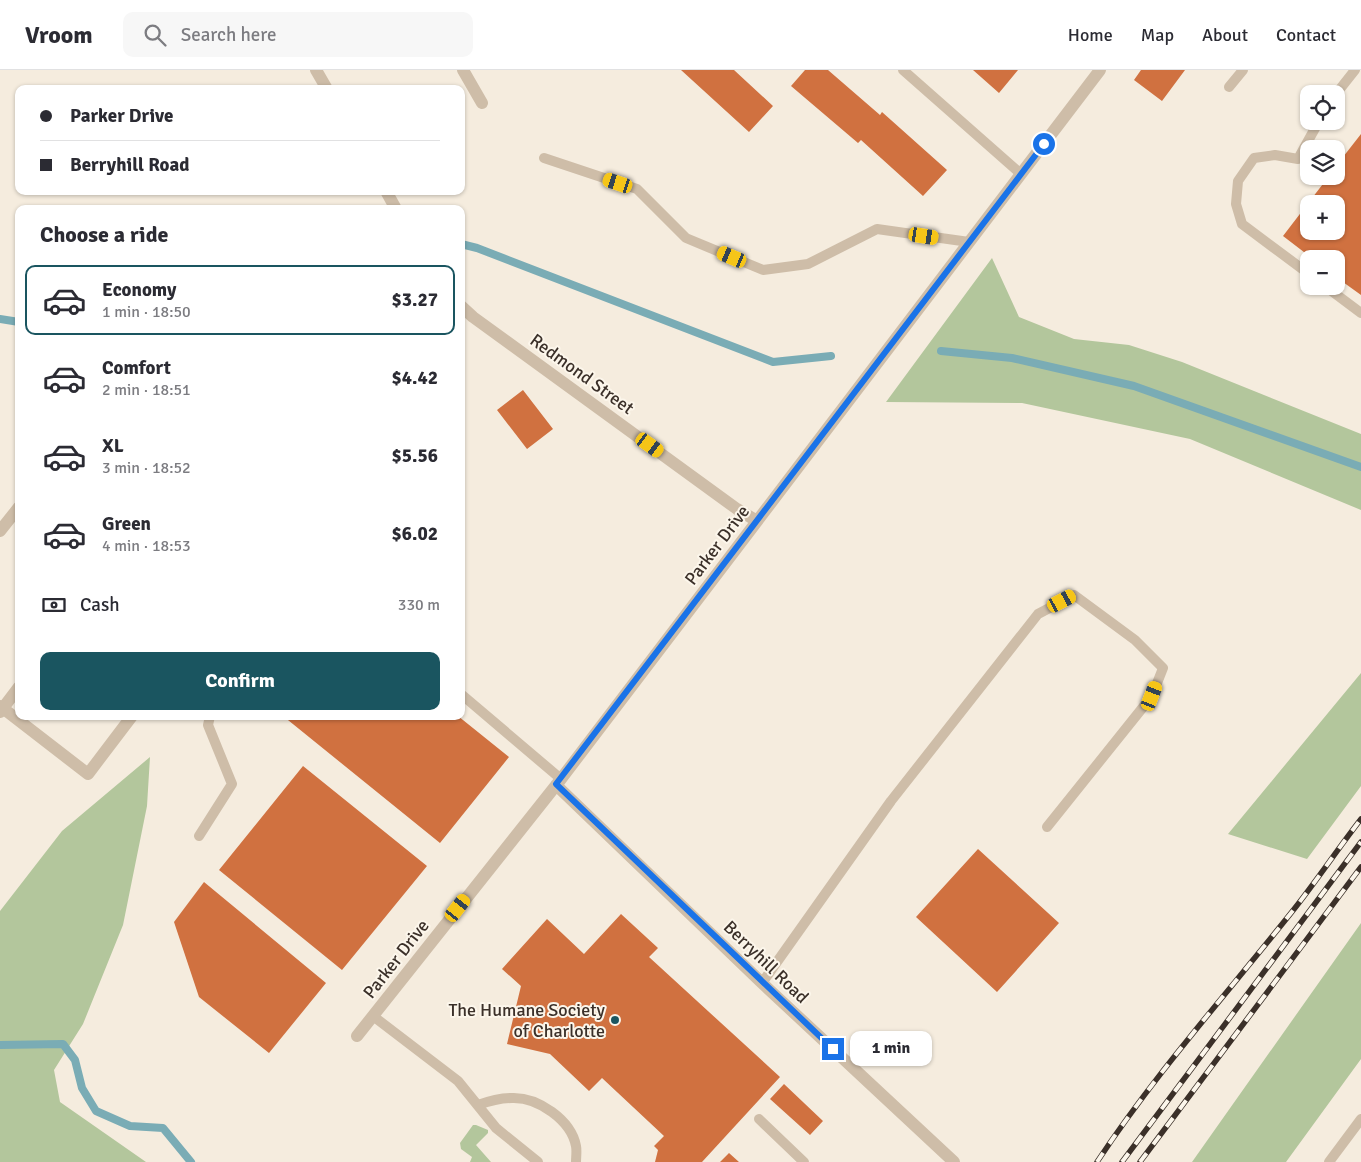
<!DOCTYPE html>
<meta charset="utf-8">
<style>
body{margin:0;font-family:Signika,sans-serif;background:#f7f7f7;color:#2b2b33;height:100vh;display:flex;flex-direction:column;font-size:19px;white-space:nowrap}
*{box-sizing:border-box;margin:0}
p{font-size:16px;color:#7c7c81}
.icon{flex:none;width:28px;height:28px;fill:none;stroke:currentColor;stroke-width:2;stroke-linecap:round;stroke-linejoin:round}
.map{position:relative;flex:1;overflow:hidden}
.details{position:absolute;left:15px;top:135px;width:450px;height:515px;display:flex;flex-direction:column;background:#fff;border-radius:10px;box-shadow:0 1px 4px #0004}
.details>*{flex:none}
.hud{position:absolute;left:15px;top:15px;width:450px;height:110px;border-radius:10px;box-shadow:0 1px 4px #0004;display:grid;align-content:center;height:110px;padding:0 25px;background:#fff}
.controls{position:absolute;left:1300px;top:15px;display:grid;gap:10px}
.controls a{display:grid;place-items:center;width:45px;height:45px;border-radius:10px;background:#fff;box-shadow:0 1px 4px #0004;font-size:25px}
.end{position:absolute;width:22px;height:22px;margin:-11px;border:6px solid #1a73e8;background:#fff;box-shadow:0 0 0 2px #fff}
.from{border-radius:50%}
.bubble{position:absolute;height:35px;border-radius:10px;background:#fff;box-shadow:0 1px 4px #0004;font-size:16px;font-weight:700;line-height:35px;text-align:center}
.car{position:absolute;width:15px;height:30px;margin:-15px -8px;border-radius:6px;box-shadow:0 0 4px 1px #0007;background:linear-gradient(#f5c518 24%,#345 0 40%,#f5c518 0 76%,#345 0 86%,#f5c518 0)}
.hud b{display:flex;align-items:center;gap:18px;height:48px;font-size:19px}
.hud b+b{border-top:1px solid #e1e1e2}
.hud i{width:12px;height:12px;background:#2b2b33}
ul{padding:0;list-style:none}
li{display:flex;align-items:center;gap:15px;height:70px;margin:0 10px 8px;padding:0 15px;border:2px solid transparent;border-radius:10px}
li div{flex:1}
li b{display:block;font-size:19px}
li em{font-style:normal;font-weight:700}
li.current{border-color:#1a5560}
li>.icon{width:45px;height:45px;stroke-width:1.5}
h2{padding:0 25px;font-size:22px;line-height:60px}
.pay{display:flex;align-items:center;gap:12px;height:55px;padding:0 25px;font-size:19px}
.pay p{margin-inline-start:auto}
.cta{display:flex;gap:10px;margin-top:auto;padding:10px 25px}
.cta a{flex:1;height:58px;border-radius:10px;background:#1a5560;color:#fff;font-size:20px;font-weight:700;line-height:58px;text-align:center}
header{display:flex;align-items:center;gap:30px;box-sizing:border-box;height:70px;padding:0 25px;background:#fff;border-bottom:1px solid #e1e1e2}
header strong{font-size:24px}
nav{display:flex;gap:28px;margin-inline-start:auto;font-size:18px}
.search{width:350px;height:45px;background:#f7f7f7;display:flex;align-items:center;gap:12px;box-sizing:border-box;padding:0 18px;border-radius:10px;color:#7c7c81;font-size:19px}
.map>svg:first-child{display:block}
.green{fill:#b3c69c}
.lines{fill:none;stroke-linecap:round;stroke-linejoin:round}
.stream{stroke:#7aacb5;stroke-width:8}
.building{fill:#d07140;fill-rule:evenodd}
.lane{stroke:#cebda8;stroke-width:10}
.street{stroke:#cebda8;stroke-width:12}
.rail-casing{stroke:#3b3029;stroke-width:5.5}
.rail{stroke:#fcf6eb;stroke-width:4;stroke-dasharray:11;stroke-linecap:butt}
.route{stroke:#1a73e8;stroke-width:6}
.poi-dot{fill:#1a5560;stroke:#fcf6eb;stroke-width:2}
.labels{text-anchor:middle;stroke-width:4;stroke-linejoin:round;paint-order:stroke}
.street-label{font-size:18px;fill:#3b3029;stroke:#fcf6eb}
.poi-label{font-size:18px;fill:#3b3029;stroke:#fcf6eb;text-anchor:end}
</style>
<header>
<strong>Vroom</strong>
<div class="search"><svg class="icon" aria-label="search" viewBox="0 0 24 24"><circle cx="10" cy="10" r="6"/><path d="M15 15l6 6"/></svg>Search here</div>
<nav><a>Home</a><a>Map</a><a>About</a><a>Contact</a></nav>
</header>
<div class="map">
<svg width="1361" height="1092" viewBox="0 0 1361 1092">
<rect width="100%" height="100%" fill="#f5ecde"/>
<path class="green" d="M992 188 1019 247 1074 269 1129 275 1182 292 1361 364V440L1190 369 1022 333 886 332Z
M1361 603V716L1307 789 1228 764Z
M150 687 147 736 123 855 83 954 54 1000 60 1032 146 1092H0V841L62 761Z
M1361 853V989L1286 1092H1192Z
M473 1055H476L488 1060V1063L476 1075 491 1092H470L472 1087 461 1079 460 1073Z"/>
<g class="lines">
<path class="stream" d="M461 174 477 178 773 292 831 286
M0 249 19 252
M941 281 1012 288 1134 316 1361 397
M0 975 63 974 75 990 82 1018 96 1041 130 1056 163 1058 191 1092"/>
</g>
<path class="building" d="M681 0H734L773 36 749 62Z
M805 0H828L880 45 882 42 947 100 923 126 861 70 858 73 791 16Z
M973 0H1018L999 23Z
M1141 0H1185L1162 31 1134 10Z
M1361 64V225L1336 207V189H1313L1283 166 1329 106H1336V96ZM1309 134H1336V161H1309Z
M523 320 553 359 527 379 497 340Z
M283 646H458L509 687 440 773Z
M303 696 427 796 342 900 219 800Z
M978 779 1059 853 997 922 916 847Z
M204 812 326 913 269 983 199 927 174 852Z
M621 844 658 878 649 887 780 1007 702 1092H655L658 1080 654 1076 664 1066 602 1008 589 1021 550 984 507 974 521 916 502 899 547 849 584 884Z
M784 1014 823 1051 810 1065 770 1029Z
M729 1083 739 1092H720Z"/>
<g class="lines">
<path class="lane" d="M903 0 1021 104
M1229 17 1243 0
M1336 24 1355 0
M544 88 637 119 686 168 763 200 808 194 877 159 969 172
M1309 204 1242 154 1236 134 1238 111 1254 88 1275 85 1298 89 1319 51
M1325 216 1361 243
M461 624 561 709
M199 766 232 714 208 655 210 646
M762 913 891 731 1038 544 1074 525 1135 570 1163 598 1152 626 1047 757
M373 946 458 1011 496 1058 538 1092
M478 1035C489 1031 500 1028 512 1028 538 1027 571 1050 576 1076 577 1081 576 1087 576 1092
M759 1049 804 1092
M1329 1092 1361 1049"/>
<path class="street" d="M316 0 327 19
M463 0 482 33
M386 121 396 139
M461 236 473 247 737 439 757 451
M0 461 19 437
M0 636 88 704 132 646
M0 642 19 617
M556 715 762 913 954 1092
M357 966 561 709 1100 0"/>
<defs>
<path id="rail" d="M1097 1092C1155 1004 1225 926 1291 843 1315 813 1337 780 1361 749
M1122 1092 1361 772
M1140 1092 1361 797"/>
</defs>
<use href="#rail" class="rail-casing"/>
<use href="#rail" class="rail"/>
</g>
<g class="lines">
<path class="route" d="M833 979 556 714 1044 74"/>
</g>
<circle class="poi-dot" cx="615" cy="950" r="5"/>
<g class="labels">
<g class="street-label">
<text transform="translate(582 304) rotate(36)" y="6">Redmond Street</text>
<text transform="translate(717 475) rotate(-53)" y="6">Parker Drive</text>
<text transform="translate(396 889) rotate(-52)" y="6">Parker Drive</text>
<text transform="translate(766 892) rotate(44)" y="6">Berryhill Road</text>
</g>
<g class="poi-label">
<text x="605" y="946">The Humane Society<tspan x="605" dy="21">of Charlotte</tspan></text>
</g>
</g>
</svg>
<div class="controls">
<a><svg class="icon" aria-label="locate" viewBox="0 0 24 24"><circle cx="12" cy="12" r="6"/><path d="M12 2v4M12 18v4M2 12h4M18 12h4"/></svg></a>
<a><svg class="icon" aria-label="layers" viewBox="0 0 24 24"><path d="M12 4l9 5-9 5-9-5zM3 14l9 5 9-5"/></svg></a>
<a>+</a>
<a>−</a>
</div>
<i class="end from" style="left:1044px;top:74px"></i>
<i class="end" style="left:833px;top:979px"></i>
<div class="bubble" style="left:850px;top:961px;width:82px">1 min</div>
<i class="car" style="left:618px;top:113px;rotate:288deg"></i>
<i class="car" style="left:924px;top:166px;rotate:99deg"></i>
<i class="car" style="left:732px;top:187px;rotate:293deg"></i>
<i class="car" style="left:650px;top:375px;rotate:126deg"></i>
<i class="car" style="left:1062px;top:531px;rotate:62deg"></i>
<i class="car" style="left:1152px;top:626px;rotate:21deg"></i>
<i class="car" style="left:458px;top:838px;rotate:38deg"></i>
<div class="hud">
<b><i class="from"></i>Parker Drive</b>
<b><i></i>Berryhill Road</b>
</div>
<section class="details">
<h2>Choose a ride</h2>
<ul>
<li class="current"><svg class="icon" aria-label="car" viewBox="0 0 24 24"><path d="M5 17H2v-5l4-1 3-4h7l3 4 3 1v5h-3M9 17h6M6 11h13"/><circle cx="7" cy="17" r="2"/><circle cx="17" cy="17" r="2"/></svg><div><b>Economy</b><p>1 min · 18:50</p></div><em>$3.27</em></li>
<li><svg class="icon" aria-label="car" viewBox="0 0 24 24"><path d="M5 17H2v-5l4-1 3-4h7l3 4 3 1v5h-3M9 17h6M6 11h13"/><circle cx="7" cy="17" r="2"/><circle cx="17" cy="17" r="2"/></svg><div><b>Comfort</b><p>2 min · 18:51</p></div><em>$4.42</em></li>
<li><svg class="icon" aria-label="car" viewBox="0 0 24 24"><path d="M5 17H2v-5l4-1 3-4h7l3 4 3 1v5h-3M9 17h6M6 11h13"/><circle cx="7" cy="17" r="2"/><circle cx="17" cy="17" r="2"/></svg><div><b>XL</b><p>3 min · 18:52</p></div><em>$5.56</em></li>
<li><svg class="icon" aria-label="car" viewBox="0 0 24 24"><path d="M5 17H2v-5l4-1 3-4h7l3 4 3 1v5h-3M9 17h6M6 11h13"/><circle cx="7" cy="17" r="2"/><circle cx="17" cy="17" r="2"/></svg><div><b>Green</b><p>4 min · 18:53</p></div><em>$6.02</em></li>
</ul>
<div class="pay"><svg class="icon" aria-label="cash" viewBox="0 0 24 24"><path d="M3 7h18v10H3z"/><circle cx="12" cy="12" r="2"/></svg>Cash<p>330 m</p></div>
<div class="cta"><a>Confirm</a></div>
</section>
</div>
